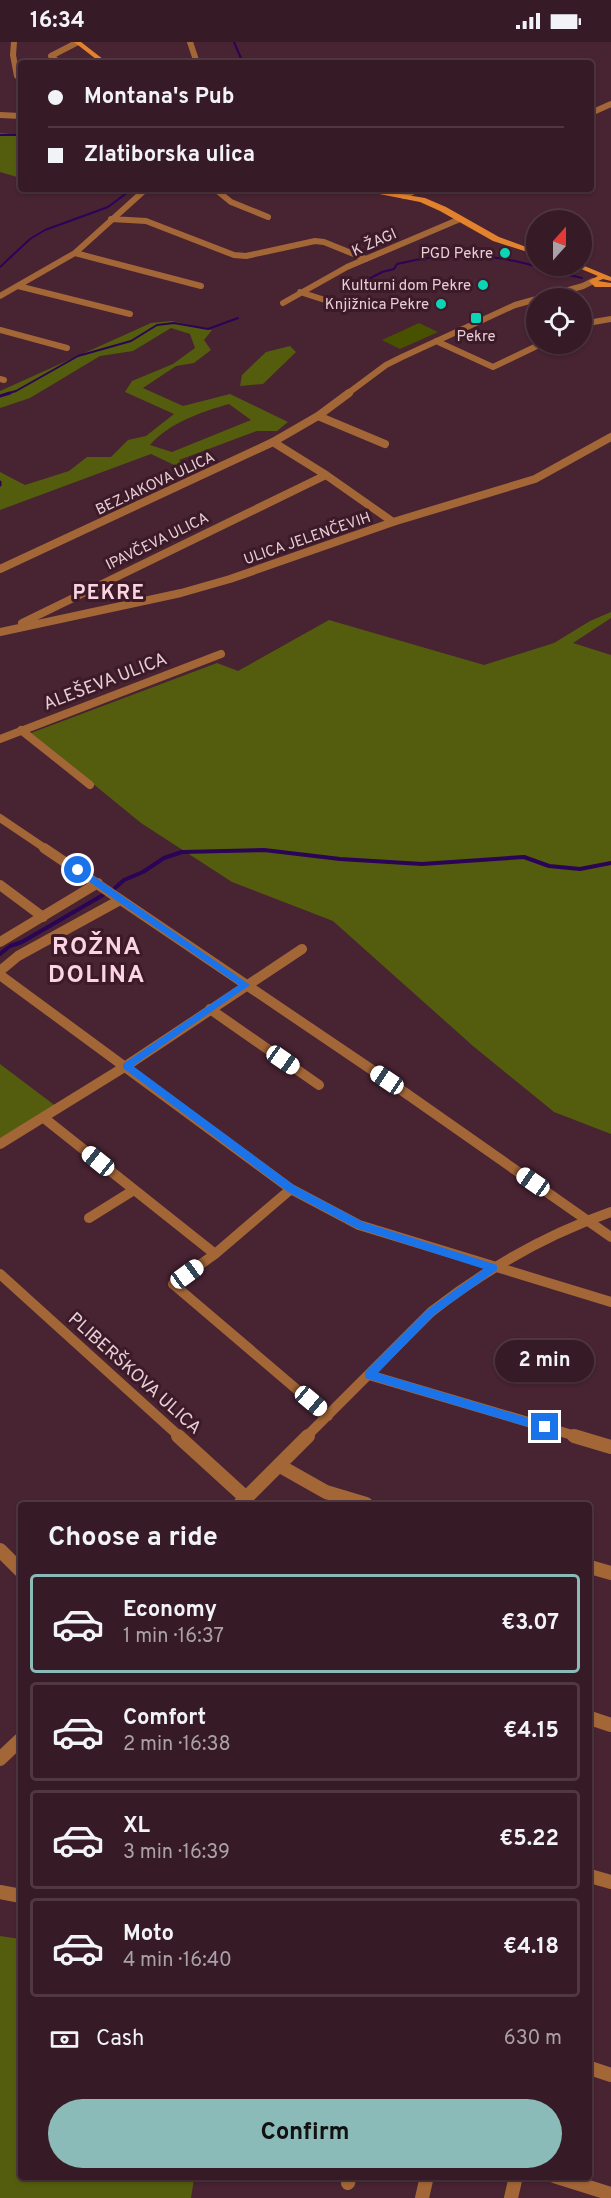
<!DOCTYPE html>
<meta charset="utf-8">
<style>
body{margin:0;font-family:Overpass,sans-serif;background:#412732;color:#f1f3f6;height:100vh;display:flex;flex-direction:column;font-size:22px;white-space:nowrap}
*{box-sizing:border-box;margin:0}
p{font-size:20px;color:#aaa1a7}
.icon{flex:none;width:33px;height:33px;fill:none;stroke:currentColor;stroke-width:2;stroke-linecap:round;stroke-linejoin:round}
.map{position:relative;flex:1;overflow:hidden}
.panel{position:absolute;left:18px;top:1460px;width:574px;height:678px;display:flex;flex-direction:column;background:#361a26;border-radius:6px;box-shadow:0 2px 4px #0004,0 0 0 2px #503843}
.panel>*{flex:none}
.hud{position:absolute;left:18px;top:18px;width:576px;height:132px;border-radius:6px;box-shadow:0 2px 4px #0004,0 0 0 2px #503843;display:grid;align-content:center;height:132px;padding:0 30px;background:#361a26}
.needle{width:39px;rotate:21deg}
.controls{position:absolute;left:526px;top:168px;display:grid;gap:12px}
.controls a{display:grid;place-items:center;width:66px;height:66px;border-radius:50%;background:#361a26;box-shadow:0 2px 4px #0004,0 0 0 2px #503843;font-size:30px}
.end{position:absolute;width:27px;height:27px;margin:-14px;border:8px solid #1a73e8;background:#fff;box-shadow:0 0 0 3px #fff}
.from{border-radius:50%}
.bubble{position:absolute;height:42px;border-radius:21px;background:#361a26;box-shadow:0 2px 4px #0004,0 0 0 2px #503843;font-size:20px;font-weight:700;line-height:42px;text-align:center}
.car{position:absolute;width:18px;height:36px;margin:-18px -9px;border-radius:8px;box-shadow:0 0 4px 2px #0007;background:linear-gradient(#fff 24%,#345 0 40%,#fff 0 76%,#345 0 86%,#fff 0)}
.hud b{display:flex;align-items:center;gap:21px;height:57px;font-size:22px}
.hud b+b{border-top:2px solid #503843}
.hud i{width:15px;height:15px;background:#f1f3f6}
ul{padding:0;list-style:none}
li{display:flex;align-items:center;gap:18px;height:99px;margin:0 12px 9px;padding:0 18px;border:3px solid #503843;border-radius:6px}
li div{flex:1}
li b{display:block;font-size:22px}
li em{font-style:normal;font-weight:700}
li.current{border-color:#8bbbb9}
li>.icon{width:54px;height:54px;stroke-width:1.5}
h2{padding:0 30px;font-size:27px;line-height:72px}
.pay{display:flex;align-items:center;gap:15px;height:66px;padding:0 30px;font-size:22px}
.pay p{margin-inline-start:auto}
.cta{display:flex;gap:12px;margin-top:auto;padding:12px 30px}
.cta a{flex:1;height:69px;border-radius:36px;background:#8bbbb9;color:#111;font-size:24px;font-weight:700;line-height:69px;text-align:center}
.status{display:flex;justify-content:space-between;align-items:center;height:42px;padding:0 30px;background:#361a26;direction:ltr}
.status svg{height:16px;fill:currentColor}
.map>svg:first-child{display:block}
.green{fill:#485100}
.forest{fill:#545d0d;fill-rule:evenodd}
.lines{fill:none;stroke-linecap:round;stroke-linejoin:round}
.stream-far2{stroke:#2b0357;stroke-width:2}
.stream-far1{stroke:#2b0357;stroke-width:3}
.stream{stroke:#2b0357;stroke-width:4}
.street-far3{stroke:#a36637;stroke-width:6}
.street-far2{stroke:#a36637;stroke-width:8}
.street-far1{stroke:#a36637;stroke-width:10}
.street{stroke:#a36637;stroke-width:14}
.secondary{fill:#e3822d;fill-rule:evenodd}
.route{fill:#1a73e8}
.poi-dot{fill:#0bd5b5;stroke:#3d1a28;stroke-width:2}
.labels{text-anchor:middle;stroke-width:6;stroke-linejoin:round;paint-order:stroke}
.far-street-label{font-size:15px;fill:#e7cfd6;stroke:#3d1a28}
.far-poi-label{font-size:15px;fill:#e7cfd6;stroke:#3d1a28;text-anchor:end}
.street-label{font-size:18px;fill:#e7cfd6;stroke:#3d1a28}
.far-district-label{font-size:20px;font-weight:bold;letter-spacing:1.5px;fill:#fcd4e1;stroke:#3d1a28}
.district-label{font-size:24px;font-weight:bold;letter-spacing:1.5px;fill:#fcd4e1;stroke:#3d1a28}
</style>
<div class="status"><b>16:34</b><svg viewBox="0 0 49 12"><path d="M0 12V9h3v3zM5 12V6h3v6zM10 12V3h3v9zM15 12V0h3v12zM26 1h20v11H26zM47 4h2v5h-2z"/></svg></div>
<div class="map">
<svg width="611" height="2156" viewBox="0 0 611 2156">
<rect width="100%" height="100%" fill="#482332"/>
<path class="green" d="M419 281 438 290 400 307 382 298Z"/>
<path class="forest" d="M0 91 21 93V126L17 135 0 130Z
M172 279 212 288 204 298 211 308 194 321 176 324 143 346 183 364 230 352 288 380 277 389H257L179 418 189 430 151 412 0 468V430L25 443 69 429 87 415H111L128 398 146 394 174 372 125 350 132 339 173 322 195 306 190 292 171 286 133 309 100 314 30 356 0 366V349L151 281ZM229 362 251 378 172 410 150 403C169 381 201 370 229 362Z
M290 304 296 310 263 342 240 344 242 333 266 310Z
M611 570V576L573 601 611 613V1092L554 1070 473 1004 333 879 232 840 141 781 31 691 217 621 238 629 329 578 484 623 554 601 590 579Z
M0 1022 57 1065 0 1096Z
M0 1894 21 1897V2134L186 2135 194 2137 191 2156H0Z"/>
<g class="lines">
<path class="stream-far2" d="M234 0 243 21
M0 93H21
M0 225 30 197 45 188 108 165 132 147
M348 248 382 230 394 227 397 222C432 213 468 210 504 217 531 221 556 231 582 236
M6 352 16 349 78 314 131 299 157 283 174 281 208 287 238 276"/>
<path class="stream-far1" d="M0 354 10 351
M0 440V443"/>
<path class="stream" d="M115 846 124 838 143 830 164 816 182 810 264 808 340 817 422 822 524 815 549 824 580 827 611 821
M0 912 10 904 22 900 103 853"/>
<path class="street-far3" d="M14 0 13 13 17 34
M190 0 197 21
M59 21 51 14 78 0
M591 71 611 62
M0 73 21 74
M215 147 231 160 268 175
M404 154 418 147
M111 177 146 179 234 213 246 214 315 199 324 200 366 217
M75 211 201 244
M18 244 130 272
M300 250 328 259
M0 254 75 211 146 147
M283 261 347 225 460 177
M582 282 611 277
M0 288 67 306
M436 299 493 325 541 302
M0 337 4 338
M347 352 386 323 402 315 515 263 583 244 593 239"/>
<path class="street-far2" d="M318 374 385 402
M273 400 326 433 393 480
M0 527 273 400 318 374 349 351
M22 581 326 433
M0 590 181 551 230 537 393 480 535 437 611 395
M21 688 90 743
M0 697 221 612
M0 776 46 807"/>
<path class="street-far1" d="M44 806 387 1038 611 1195
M0 843 43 875
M0 900 98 841
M0 929 18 914 120 858
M0 933 291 1147 359 1183 611 1260
M210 967 319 1043
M44 1076 215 1212
M0 1102 126 1024 302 907
M291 1147 215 1212 173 1242 328 1374
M89 1176 134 1148
M0 1232 180 1395
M369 1333 579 1395
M306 1395 431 1270C486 1227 545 1193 611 1170"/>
<path class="street" d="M178 1394 246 1456
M574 1394 611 1405
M280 1424 326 1450 366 1462
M240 1462 308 1394
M0 1508 21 1529
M590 1525 611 1531
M590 1676 611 1683
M0 1717 21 1697
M590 1834 611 1840
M0 1850 21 1854
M590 2026 611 2033
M554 2134 611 2152
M348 2141 350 2134
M422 2156 427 2134
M511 2156 516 2134"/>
<path class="secondary" d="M74 0H81L108 21H101Z
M354 147H370L425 156 446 165 499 195 537 209V213L493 199 440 169 420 160Z
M582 223 611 235V239L603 237 598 239 611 241V245H595L589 239 598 234 574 224Z"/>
</g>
<path class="route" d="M75 826H82L250 943 133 1024 295 1144 363 1180 497 1223V1228L434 1273 378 1331 545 1381 550 1385 549 1389 545 1390 365 1336V1330L427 1268 484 1227 356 1186 288 1150 123 1026V1022L239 943 75 830Z"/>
<g class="poi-dot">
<circle cx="505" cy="211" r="6"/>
<circle cx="483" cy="243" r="6"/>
<circle cx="441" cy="262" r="6"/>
<rect x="470" y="270" width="12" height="12" rx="3"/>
</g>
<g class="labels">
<g class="far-street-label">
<text transform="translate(374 200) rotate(-24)" y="5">K ŽAGI</text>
<text transform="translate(155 441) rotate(-25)" y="5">BEZJAKOVA ULICA</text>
<text transform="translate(307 496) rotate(-19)" y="5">ULICA JELENČEVIH</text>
<text transform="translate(157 499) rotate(-26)" y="5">IPAVČEVA ULICA</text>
</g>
<g class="far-poi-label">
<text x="493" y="216">PGD Pekre</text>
<text x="471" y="248">Kulturni dom Pekre</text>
<text x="429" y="267">Knjižnica Pekre</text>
<text x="476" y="299" text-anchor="middle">Pekre</text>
</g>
<g class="street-label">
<text transform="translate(105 639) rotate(-21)" y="6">ALEŠEVA ULICA</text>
<text transform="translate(135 1331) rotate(42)" y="6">PLIBERŠKOVA ULICA</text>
</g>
<g class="far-district-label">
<text x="109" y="557">PEKRE</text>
</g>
<g class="district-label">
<text x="97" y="912">ROŽNA<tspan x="97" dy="28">DOLINA</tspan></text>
</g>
</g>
</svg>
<div class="controls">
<a><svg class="needle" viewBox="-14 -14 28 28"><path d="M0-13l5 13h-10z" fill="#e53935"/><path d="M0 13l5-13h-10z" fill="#aaa1a7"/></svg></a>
<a><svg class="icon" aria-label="locate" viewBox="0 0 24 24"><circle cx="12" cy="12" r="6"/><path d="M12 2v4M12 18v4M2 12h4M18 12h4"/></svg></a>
</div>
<i class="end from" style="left:78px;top:828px"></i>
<i class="end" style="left:545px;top:1385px"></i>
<div class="bubble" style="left:495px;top:1298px;width:99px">2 min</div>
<i class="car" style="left:283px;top:1018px;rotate:125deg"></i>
<i class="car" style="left:387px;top:1038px;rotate:304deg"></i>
<i class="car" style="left:98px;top:1119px;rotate:309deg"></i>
<i class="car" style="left:533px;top:1140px;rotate:305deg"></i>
<i class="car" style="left:187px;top:1232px;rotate:54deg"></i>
<i class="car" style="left:311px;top:1359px;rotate:130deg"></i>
<div class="hud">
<b><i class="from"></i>Montana's Pub</b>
<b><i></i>Zlatiborska ulica</b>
</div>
<section class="panel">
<h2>Choose a ride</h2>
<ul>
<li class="current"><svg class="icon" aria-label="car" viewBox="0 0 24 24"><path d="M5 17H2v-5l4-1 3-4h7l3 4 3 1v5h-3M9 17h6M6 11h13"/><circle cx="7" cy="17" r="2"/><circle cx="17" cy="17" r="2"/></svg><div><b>Economy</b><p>1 min · 16:37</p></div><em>€3.07</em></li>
<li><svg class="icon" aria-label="car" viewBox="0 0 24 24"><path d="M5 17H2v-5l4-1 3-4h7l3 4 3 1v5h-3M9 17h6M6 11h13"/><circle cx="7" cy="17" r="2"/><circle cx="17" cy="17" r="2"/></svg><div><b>Comfort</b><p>2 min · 16:38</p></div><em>€4.15</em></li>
<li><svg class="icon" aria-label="car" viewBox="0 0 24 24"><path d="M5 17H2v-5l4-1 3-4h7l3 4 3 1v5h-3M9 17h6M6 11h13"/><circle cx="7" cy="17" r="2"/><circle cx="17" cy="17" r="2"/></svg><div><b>XL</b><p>3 min · 16:39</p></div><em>€5.22</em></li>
<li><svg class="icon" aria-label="car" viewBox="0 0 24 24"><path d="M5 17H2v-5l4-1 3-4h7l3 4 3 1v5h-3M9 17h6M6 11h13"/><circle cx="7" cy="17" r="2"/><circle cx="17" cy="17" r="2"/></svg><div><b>Moto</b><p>4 min · 16:40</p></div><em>€4.18</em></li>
</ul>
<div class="pay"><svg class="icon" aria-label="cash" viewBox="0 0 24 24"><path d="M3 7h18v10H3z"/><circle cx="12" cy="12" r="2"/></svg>Cash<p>630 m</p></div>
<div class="cta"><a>Confirm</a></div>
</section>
</div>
